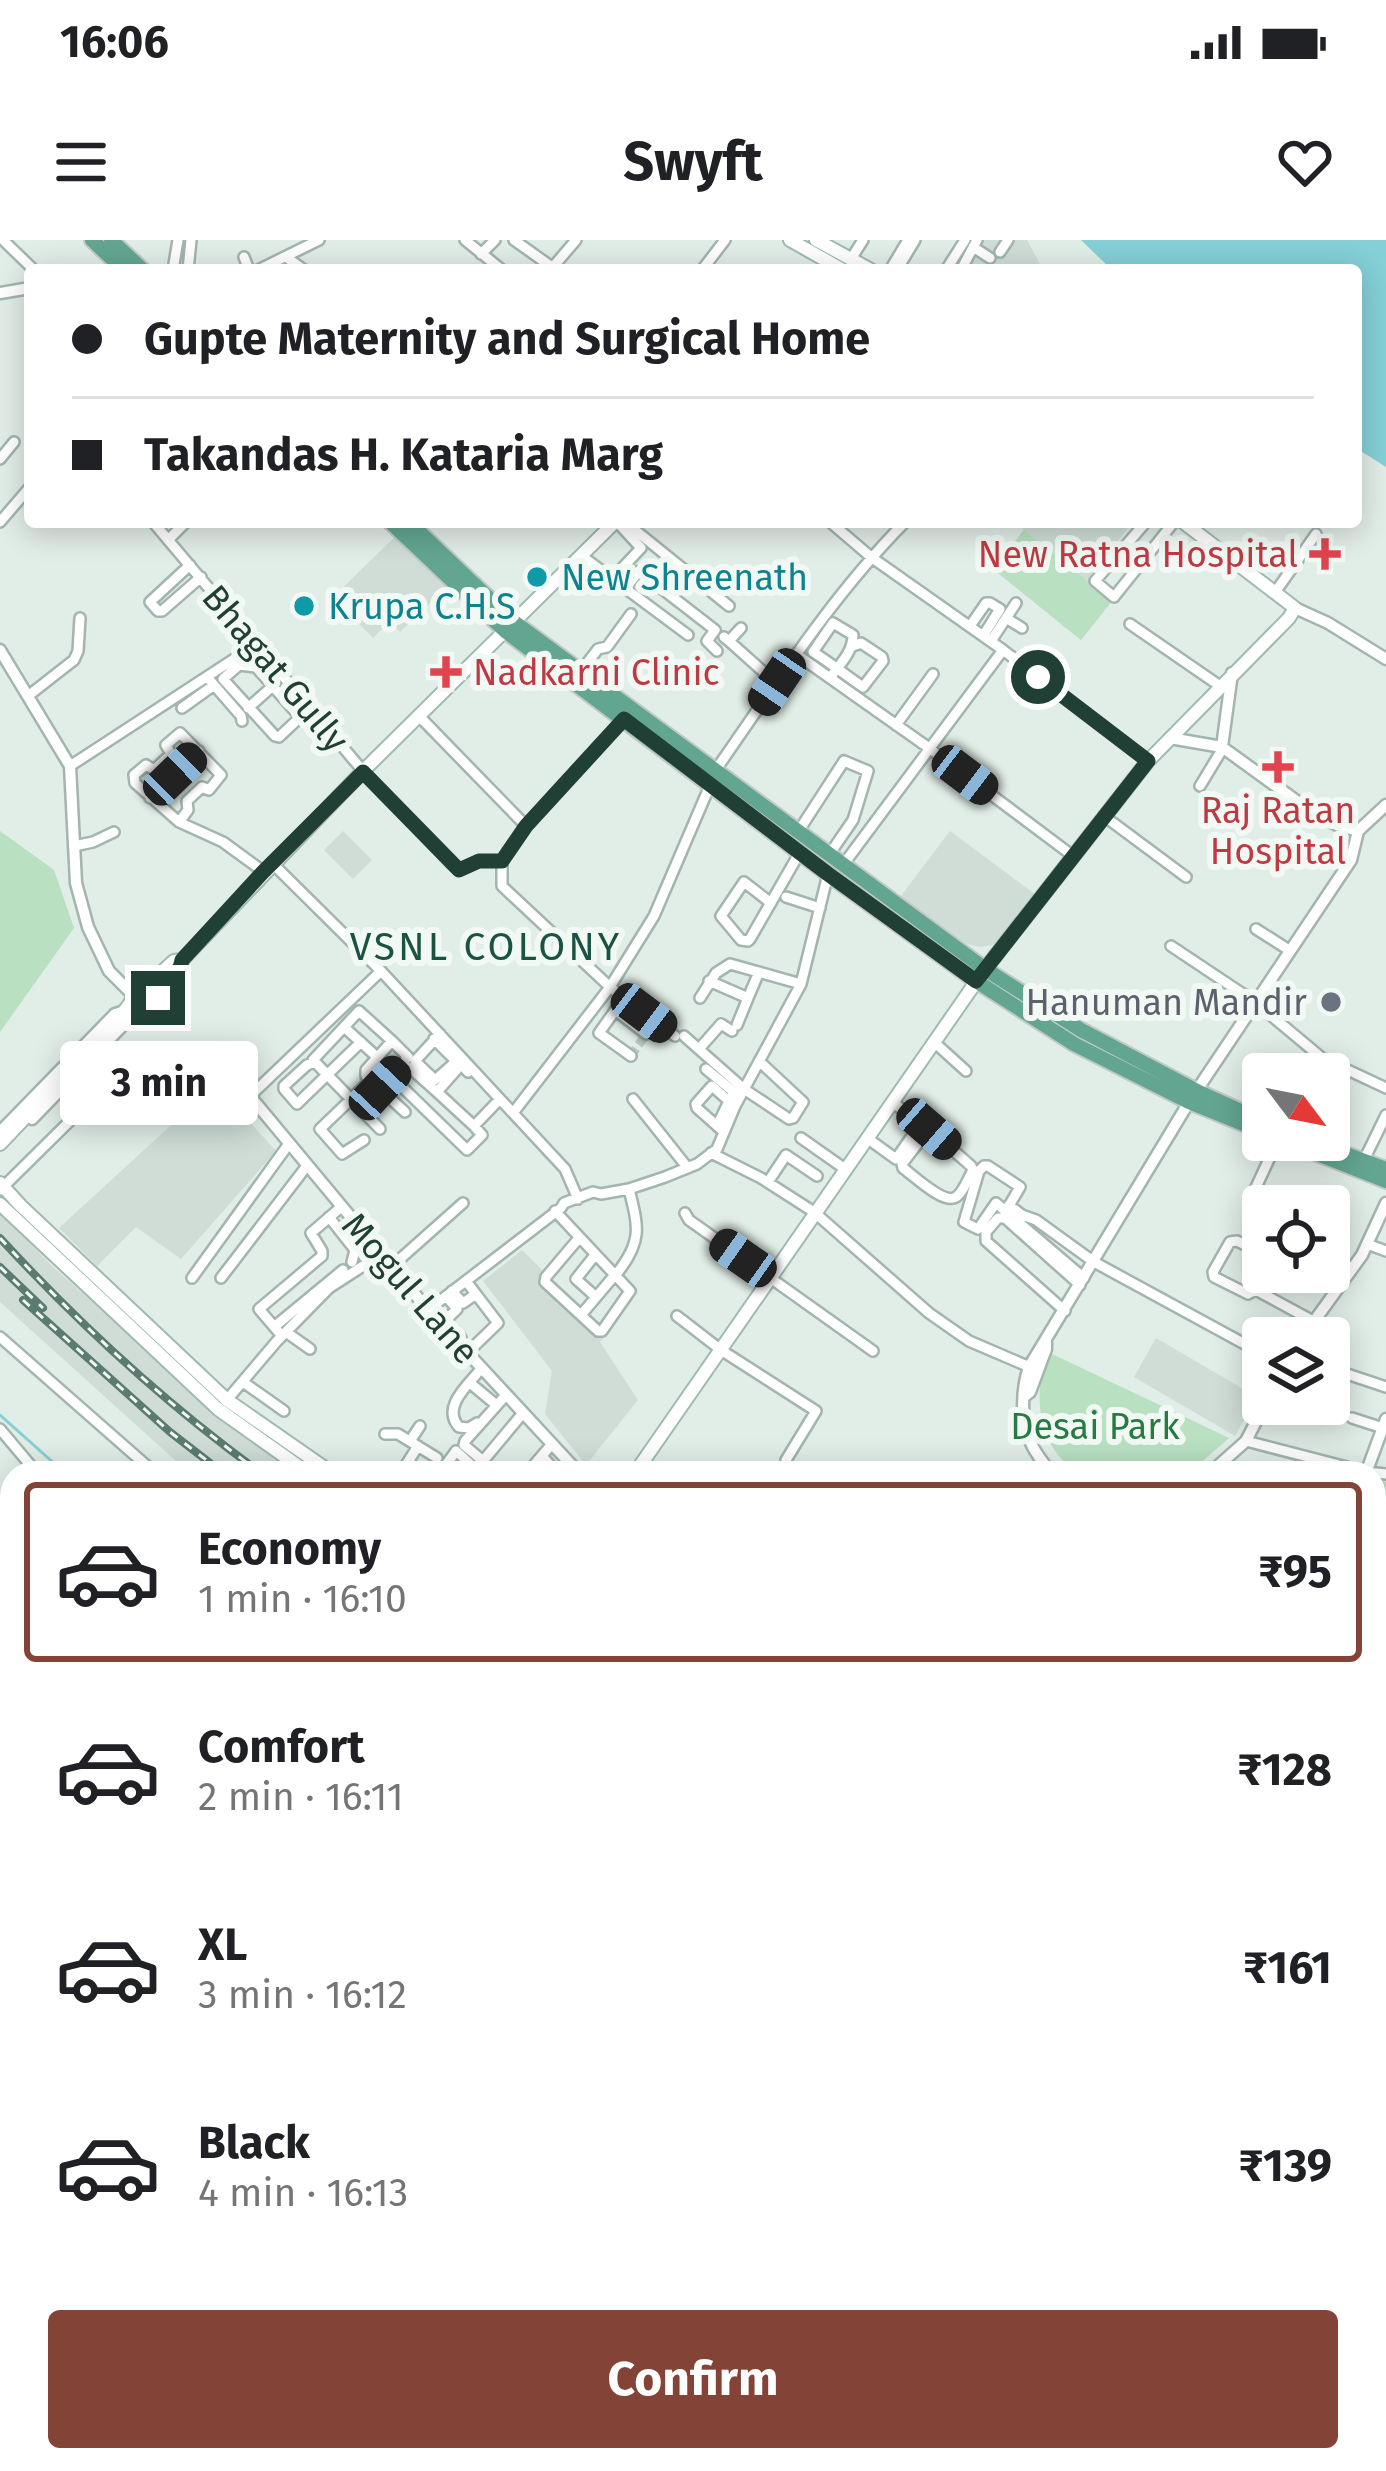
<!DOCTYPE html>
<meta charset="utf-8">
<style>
body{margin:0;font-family:"Fira Sans",sans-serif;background:#f6f6f6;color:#202124;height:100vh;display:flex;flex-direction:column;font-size:45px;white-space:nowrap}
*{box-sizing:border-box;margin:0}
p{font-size:39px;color:#757577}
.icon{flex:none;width:66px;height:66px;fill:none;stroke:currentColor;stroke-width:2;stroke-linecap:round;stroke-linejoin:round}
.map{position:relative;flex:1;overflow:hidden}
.sheet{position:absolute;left:0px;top:1221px;width:1386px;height:1011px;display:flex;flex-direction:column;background:#fff;border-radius:36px 36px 0 0;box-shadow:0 6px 30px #0003}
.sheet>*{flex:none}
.banner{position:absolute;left:24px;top:24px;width:1338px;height:264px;border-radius:12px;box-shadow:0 6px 30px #0003;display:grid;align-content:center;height:264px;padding:0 48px;background:#fff}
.needle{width:78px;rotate:122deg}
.controls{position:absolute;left:1242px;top:813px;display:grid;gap:24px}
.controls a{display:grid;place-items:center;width:108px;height:108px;border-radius:12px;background:#fff;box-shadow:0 6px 30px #0003;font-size:60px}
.end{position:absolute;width:54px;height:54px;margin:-27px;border:15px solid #203f35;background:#fff;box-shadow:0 0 0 6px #fff}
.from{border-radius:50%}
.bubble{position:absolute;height:84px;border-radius:12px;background:#fff;box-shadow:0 6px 30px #0003;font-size:39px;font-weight:700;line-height:84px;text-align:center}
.car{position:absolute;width:36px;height:72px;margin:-36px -18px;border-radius:15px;box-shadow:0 0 9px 3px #0007;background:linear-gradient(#222 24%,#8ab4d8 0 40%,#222 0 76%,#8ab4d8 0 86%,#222 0)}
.banner b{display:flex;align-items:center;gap:42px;height:114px;font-size:45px}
.banner b+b{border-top:3px solid #e0e0e0}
.banner i{width:30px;height:30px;background:#202124}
ul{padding:21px 0 0;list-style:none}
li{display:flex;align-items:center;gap:36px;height:180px;margin:0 24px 18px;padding:0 24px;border:6px solid transparent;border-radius:12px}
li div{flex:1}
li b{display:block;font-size:45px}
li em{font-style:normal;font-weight:700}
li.current{border-color:#834437}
li>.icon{width:108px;height:108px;stroke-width:1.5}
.primary-button{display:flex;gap:24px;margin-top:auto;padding:24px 48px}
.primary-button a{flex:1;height:138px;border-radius:12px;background:#834437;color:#fff;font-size:48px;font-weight:700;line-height:138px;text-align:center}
.status{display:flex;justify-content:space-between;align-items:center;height:84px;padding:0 60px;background:#fff;direction:ltr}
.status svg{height:33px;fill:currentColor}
header{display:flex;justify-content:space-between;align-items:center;height:156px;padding:0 48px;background:#fff;font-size:54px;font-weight:700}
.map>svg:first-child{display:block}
.built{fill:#cfddd6}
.green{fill:#b8e0c1}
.water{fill:#85cfd7}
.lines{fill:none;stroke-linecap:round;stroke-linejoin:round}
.stream{stroke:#85cfd7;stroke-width:3}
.minor-tunnel{stroke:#bacac3;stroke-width:9;stroke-dasharray:9 4.5;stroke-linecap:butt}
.minor-casing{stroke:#a3b5ae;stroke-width:14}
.tertiary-casing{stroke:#a3b5ae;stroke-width:15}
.secondary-casing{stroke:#9fbaaf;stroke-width:16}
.primary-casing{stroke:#c1c9c6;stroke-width:18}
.minor{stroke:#fff;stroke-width:9}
.tertiary{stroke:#fff;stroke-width:10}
.secondary{stroke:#fff;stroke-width:12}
.primary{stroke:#62a691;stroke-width:14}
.rail-casing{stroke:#5a7b70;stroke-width:8}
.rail{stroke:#f2f9f5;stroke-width:3;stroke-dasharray:9;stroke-linecap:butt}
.route{stroke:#203f35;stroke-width:15}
.health-dot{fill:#e0444e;stroke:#f2f9f5;stroke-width:4.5}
.culture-dot{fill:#0f9aa8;stroke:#f2f9f5;stroke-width:4.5}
.worship-dot{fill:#6b7280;stroke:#f2f9f5;stroke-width:4.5}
.labels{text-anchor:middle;stroke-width:12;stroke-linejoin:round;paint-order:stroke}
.health-label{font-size:36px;fill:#be3a42;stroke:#f2f9f5;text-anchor:end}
.culture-label{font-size:36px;fill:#0d838f;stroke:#f2f9f5;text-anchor:start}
.street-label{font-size:36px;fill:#203f35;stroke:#f2f9f5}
.worship-label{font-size:36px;fill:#5b616d;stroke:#f2f9f5;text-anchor:end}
.park-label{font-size:36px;fill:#277a42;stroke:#f2f9f5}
.neighbourhood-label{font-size:39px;letter-spacing:3px;fill:#1a5342;stroke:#f2f9f5}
</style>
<div class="status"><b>16:06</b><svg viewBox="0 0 49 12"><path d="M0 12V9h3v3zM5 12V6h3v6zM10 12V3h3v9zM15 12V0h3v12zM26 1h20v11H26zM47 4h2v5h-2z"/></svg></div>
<header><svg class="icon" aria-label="menu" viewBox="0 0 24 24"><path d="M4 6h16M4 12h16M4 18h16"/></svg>Swyft<svg class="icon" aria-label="heart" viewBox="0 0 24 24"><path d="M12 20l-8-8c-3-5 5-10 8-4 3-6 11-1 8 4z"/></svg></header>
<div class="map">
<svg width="1386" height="2231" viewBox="0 0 1386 2231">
<rect width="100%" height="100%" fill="#e1ede7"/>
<path class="built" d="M970 0H1027L1040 24 1047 30H949Z
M1016 282H1133L1087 340 1112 361 1081 400 993 329 1024 290Z
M404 288 454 340 400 392 389 382 373 398 333 357Z
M343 591 372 620 353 639 324 610Z
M950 591 1035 654 1003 697 992 705 980 707 967 704 900 657Z
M216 844 276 911 181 1019 136 987 97 1026 59 988Z
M0 971 51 1025 207 1164 296 1233H193L176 1221 0 1062Z
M522 1010 607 1094 600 1102 638 1160 586 1225 545 1174 552 1131 483 1041Z
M1156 1098 1257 1157 1235 1196 1134 1137Z
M0 1365 12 1392V1869L0 1878Z
M1374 1675 1386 1677V1814L1374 1812Z
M0 2008 12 2024V2220H372L378 2231H0Z"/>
<path class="green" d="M1024 290 1112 361 1081 400 993 329Z
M0 591 54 630 74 688 0 792Z
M1048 1112 1229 1198 1189 1233H1079C1037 1209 1032 1153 1048 1112Z
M1376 1240 1386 1242V1385H1374Z"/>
<path class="water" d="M1081 0H1386V227L1356 208V30H1112Z"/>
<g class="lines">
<path class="stream" d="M0 1175 65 1233
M1374 2103H1386"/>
<path class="minor-tunnel" d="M631 816 646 794"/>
<defs>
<path id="minor" d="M3 0 34 30
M465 0 502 30
M514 0 556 30
M973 7 990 18
M1000 12 1008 0
M481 14 495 0
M244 17 249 30
M286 17 304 30
M851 19 863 0
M553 27 576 0
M173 30 178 0
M188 30 191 0
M258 30 319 0
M702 30 725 0
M890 30 908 0
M897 30 915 0
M946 30 965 0
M961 30 977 0
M0 219 14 202
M0 282 30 247
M153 282 363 531 451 623 459 630 479 621H502
M625 282 729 366
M830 282 871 317 1003 410 1148 521
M1146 282 1095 341 1114 357 1174 282
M169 299 186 282
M582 316 688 395
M190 325 150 362 158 371H162L201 337
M612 339 641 308 617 282
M625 349 639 331 715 390 707 401 717 411
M1276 351 1316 294
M1006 378 1022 388
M1130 384 1220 446
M970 386 986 363H990L1000 369 983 396
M724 397 729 401 741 388
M729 401 768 436
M991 401 1016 363
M796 414 929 508 1073 616
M581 431 598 409 607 407 631 374
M207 437 241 476 242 481
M830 438C840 424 853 412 853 395L833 383 813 412C831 423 846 436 863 447L883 421 882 417 861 403 853 406
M28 456 74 420 78 411 80 378
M182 468 214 445
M248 468 275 444
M419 476 526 586
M300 477 256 427 239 425 223 439 275 496 279 497 310 468
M624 479 526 586 502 621V646L610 747 654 676 711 543
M896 485 933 434
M70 526 257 404
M715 531C775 445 832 356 905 282
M1200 546 1223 508
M150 558 199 511
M1104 576 1186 637
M179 582 188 570 187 561 202 547 209 550 221 535 180 493 166 505 171 514 154 530 146 525 134 535 135 543 179 582 223 602 264 632
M798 592 844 521 868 531 853 580 829 615
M74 606 93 602 114 592
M272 623 381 731 565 929 578 959
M843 625 1003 410
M786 657 820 668
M771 663 744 642 721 676 741 700 748 701 750 699 800 612
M1256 689 1289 710
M1171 706 1255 762 1322 818 1386 848
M709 741 748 758 759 732
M624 758 599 793 631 816
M700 758 716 733 730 724 801 744
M615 770 646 794
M737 785 748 758
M344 787 377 817
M440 794 415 821 435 840 452 825
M684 796 744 849 789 879 793 878 803 862 759 821
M434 799 456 821
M934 802 966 831
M699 809 721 784 732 791
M313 820 359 771 392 801 366 830V836L371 840 320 889 342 914 364 900
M313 820 380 889
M315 822 307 825 284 846V849L297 864 361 802
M706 829 740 857
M468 832 463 826 459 827 437 852 474 886 500 859
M378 847 405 872
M380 848 408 817 392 801
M437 852 409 827 396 841 467 910 482 895 474 886
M250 856 381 731
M633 859 687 927
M892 862 929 889 971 926 973 930C969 937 963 953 956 957 944 965 914 936 903 928L902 924 929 889
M513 873 610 747 675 796
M717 886 731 857
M724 892 697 868 696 864 712 846 729 861
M801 898 845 929
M867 898 896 919 921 883
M711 913 761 938 814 972 929 1073 969 1101 1032 1128
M1363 922 1386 875
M768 942 786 915 817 936
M0 950 85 866
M1009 965 1022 975 1036 980 1094 1022 1263 1114
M1271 966 1251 958 1278 900
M555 971 630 1051 602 1091H598L545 1042 546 1037 579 998
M1006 971 1020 947 988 926H984L979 931 964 982 978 989 996 963 1084 1038
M685 973 689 980 873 1111
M329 977 355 1010 352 1022
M1367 1004 1386 1011
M1263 1014 1237 1001 1230 1002 1213 1032 1214 1037 1248 1054 1256 1050 1313 1081
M595 1015 576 1039 596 1057
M391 1027 463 963
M618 1032C643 1000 638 986 629 949
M192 1038 288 905
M221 1038 306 927
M466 1041 498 1083 467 1113
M1256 1050 1266 1032
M452 1051 463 1063 476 1054
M446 1056 457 1069 449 1077 448 1083 461 1098
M428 1070 561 968 564 963 593 952 601 954 629 949 665 937 697 924 717 909 735 866 801 744 828 634
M1065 1071 986 1001V992L998 978H1005L1080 1045
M581 1075 614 1036
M677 1076 721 1110 816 1171 786 1220
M274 1087 343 1030
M286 1092 310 1109
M282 1096 259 1069 322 1016V1011L311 993 340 968
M0 1097 155 1233
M1329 1128 1386 1147
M243 1142 284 1171
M470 1143 494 1163
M506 1155 465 1201 464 1205 483 1221 523 1173
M226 1161 277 1101 329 1048 380 1015
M1352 1178 1383 1188
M477 1183 469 1188 459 1187C441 1167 468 1145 481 1129
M0 1189 37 1233
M385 1194H398L437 1218
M410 1201 420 1186
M1246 1201 1366 1232 1386 1234
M542 1216 557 1233
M401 1233 418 1206
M440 1233 456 1211 480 1233
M527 1233 552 1204
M1374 1397H1386
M1374 1631 1386 1618
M1374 1951 1375 1985
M1374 2003H1386
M1374 2216 1386 2217
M480 2220 486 2231
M527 2220 533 2231
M588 2220 593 2231
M1253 2220 1273 2231
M437 2231 456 2220
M1076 2231 1088 2220
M1301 2231 1304 2220"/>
<path id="tertiary" d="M0 53 30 48
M1295 368 1328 383 1386 419
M0 410 70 526 76 643 88 687 109 731 131 753
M1170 498 1222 507 1309 570 1337 585 1358 591 1386 565
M1222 507 1232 433
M152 769 165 780H171
M250 856 428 1070 579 1233
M32 879 124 784 126 776
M0 892 115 774 122 772
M1302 1098 1362 1015 1386 963
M1025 1156 1030 1152 1046 1109V1102
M1050 1233C1045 1224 1038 1217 1033 1207 1020 1184 1021 1151 1029 1127L1189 862 1351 620 1358 591
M1210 1233 1246 1201 1265 1164
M1366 1233 1386 1179"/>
<path id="secondary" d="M790 0 843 30
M816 0 871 30
M149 744 174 721 182 720
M131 762 138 769H152L157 763 156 750 180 728 182 720 363 531 615 282
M0 904 116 782 131 762 134 747 147 743 156 750
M0 943 21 966 227 1160 332 1233
M0 964 218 1169 308 1233
M635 1233 985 729 1148 521 1289 378 1295 368 1183 282
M0 1311 12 1339
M0 1339 12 1367
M1374 1647 1386 1649
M1374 1660 1386 1662
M0 1884 12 1874
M0 1954 12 1970
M1374 2117H1386
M1374 2127H1386
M387 2220 392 2231
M400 2220 406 2231
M655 2231 682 2222
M677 2231 734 2220"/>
<path id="primary" d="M92 0 124 30
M111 0 143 30
M390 282 505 391 828 634 976 741 1074 804 1189 862 1263 892
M409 282 514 382 985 729 1081 790 1197 851 1263 881
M1282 900 1386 941
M1308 900 1386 929"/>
</defs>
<use href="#minor" class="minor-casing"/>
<use href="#tertiary" class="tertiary-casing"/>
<use href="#secondary" class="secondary-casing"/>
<use href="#primary" class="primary-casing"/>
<use href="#minor" class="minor"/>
<use href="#tertiary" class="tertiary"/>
<use href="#secondary" class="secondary"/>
<use href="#primary" class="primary"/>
<defs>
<path id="rail" d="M0 998C79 1084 166 1164 261 1233
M0 1027 43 1068
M23 1060 170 1192 223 1233
M1374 1698 1386 1700
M1374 1720 1386 1722
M1374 1753 1386 1755
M1374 1772 1386 1774
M0 1939 12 1931"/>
</defs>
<use href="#rail" class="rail-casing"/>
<use href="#rail" class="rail"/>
</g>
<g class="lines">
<path class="route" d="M158 758 157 750 180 728 182 720 263 632 363 532 459 630 479 621H502L526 586 624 479 828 634 976 741 1148 521 1038 437"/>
</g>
<g class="health-dot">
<path d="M1319 296h12v12h12v12h-12v12h-12v-12h-12v-12h12z"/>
<path d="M440 414h12v12h12v12h-12v12h-12v-12h-12v-12h12z"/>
<path d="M1272 509h12v12h12v12h-12v12h-12v-12h-12v-12h12z"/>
</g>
<g class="culture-dot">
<circle cx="537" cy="337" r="12"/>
<circle cx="304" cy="366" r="12"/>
</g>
<circle class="worship-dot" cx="1331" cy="762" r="12"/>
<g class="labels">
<g class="health-label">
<text x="1298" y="327">New Ratna Hospital</text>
<text x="473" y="445" text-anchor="start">Nadkarni Clinic</text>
<text x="1278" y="583" text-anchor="middle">Raj Ratan<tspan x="1278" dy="41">Hospital</tspan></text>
</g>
<g class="culture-label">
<text x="561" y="350">New Shreenath</text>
<text x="328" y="379">Krupa C.H.S</text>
</g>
<g class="street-label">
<text transform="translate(276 428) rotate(50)" y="13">Bhagat Gully</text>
<text transform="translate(411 1048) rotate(49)" y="13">Mogul Lane</text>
</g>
<g class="worship-label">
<text x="1307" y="775">Hanuman Mandir</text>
</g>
<g class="park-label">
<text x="1095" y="1199">Desai Park</text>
</g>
<g class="neighbourhood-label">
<text x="486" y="720">VSNL COLONY</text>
</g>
</g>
</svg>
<div class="controls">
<a><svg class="needle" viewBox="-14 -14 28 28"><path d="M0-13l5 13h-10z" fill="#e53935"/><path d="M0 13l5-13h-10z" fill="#757577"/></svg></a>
<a><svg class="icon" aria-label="locate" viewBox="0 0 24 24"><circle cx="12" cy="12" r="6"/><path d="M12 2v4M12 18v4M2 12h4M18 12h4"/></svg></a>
<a><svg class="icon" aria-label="layers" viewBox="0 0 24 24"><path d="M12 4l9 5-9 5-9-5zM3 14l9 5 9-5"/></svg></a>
</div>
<i class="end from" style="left:1038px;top:437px"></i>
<i class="end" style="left:158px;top:758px"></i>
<div class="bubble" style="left:60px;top:801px;width:198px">3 min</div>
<i class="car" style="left:777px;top:442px;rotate:214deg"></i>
<i class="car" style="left:175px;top:534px;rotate:46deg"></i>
<i class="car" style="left:965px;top:535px;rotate:127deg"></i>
<i class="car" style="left:644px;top:773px;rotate:127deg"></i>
<i class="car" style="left:380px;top:848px;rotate:43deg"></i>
<i class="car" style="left:929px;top:889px;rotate:131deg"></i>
<i class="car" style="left:743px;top:1018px;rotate:305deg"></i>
<div class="banner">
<b><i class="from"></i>Gupte Maternity and Surgical Home</b>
<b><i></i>Takandas H. Kataria Marg</b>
</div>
<section class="sheet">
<ul>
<li class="current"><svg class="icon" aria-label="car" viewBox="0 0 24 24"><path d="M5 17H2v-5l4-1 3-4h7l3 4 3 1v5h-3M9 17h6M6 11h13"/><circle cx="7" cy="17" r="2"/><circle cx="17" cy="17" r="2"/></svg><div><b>Economy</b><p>1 min · 16:10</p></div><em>₹95</em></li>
<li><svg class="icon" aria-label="car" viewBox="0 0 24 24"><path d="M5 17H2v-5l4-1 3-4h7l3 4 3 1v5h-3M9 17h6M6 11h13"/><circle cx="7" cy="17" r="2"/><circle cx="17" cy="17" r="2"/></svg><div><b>Comfort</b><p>2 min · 16:11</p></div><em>₹128</em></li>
<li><svg class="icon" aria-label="car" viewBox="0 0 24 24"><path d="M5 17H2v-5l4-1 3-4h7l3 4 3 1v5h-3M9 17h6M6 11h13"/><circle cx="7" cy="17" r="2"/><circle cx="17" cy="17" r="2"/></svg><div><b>XL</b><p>3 min · 16:12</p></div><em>₹161</em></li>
<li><svg class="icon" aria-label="car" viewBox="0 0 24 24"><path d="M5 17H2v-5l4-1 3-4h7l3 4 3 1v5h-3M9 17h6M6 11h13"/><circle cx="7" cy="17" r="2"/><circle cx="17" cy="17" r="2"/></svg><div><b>Black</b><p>4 min · 16:13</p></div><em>₹139</em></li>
</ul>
<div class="primary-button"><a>Confirm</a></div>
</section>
</div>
